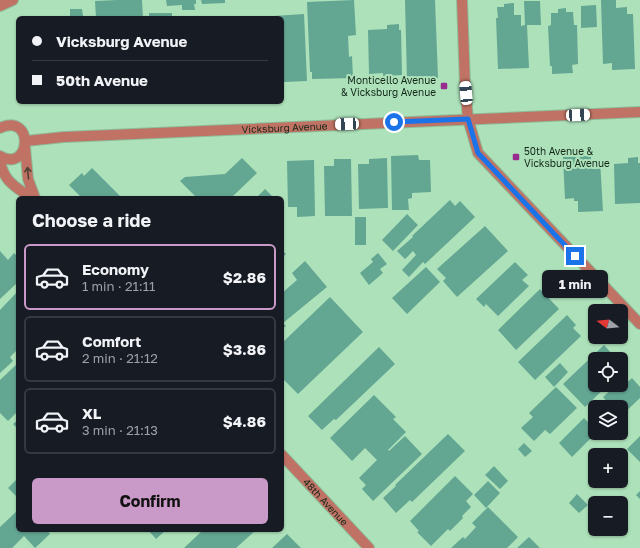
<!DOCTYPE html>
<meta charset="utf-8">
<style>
body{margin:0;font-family:"Golos Text",sans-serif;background:#242831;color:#f1f3f6;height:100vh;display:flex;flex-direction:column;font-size:15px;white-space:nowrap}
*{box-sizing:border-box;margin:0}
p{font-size:13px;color:#9ea1a6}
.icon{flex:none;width:22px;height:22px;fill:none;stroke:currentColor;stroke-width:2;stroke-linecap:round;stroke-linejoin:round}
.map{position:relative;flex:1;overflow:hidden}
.sheet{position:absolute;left:16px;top:196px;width:268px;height:336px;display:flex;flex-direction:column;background:#171b24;border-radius:6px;box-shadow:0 1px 3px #0004}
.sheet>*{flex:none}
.hud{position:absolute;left:16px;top:16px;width:268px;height:88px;border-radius:6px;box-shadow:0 1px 3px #0004;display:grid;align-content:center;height:88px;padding:0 16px;background:#171b24}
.needle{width:26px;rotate:286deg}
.buttons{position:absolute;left:588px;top:304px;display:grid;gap:8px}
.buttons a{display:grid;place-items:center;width:40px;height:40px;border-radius:6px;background:#171b24;box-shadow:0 1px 3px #0004;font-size:20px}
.end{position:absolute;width:18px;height:18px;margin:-9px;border:5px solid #1a73e8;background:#fff;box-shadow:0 0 0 2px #fff}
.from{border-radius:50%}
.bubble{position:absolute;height:28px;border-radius:6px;background:#171b24;box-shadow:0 1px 3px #0004;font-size:13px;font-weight:700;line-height:28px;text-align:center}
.car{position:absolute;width:12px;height:24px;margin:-12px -6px;border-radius:5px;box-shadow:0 0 3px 1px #0007;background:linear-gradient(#fff 24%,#345 0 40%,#fff 0 76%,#345 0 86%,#fff 0)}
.hud b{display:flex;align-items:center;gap:14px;height:38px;font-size:15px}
.hud b+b{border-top:1px solid #363941}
.hud i{width:10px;height:10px;background:#f1f3f6}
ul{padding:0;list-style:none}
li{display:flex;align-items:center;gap:12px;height:66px;margin:0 8px 6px;padding:0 8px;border:2px solid #363941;border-radius:6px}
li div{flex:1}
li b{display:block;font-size:15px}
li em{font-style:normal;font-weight:700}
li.selected{border-color:#c999c7}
li>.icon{width:36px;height:36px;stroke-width:1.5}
h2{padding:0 16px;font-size:18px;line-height:48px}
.cta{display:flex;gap:8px;margin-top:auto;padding:8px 16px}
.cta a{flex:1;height:46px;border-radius:6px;background:#c999c7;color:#111;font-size:16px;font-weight:700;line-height:46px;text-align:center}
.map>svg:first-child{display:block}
.building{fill:#63a692}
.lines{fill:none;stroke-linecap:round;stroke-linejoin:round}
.minor-casing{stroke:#8ebc9a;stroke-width:12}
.minor{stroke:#c07364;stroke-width:10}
.oneway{stroke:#504234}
.route{stroke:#1a73e8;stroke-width:5}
.poi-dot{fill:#982c8d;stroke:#ade1ba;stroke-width:1.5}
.labels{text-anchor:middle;stroke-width:4;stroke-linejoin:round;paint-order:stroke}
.poi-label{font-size:10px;fill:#14281a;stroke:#ade1ba;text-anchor:end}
.street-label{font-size:10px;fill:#14281a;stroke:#ade1ba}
</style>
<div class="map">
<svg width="640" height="548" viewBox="0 0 640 548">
<rect width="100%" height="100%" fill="#ade1ba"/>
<path class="building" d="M117 0H142L143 18H96L95 1Z
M166 0H196V4H194L195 10H182V5L167 6Z
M201 0H225V3L202 4Z
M354 0 356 35 348 36 349 57 352 56 353 78 312 79V72H310L307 2Z
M405 0H435L438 78 407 80Z
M601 0H616V8L627 7V14H633L635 69 612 70V63L603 64Z
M524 1H540L541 25H527L529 68 498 69 496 18H498L497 7H504V4L514 3V15H521V26L525 25Z
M596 5 597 27 581 28V6Z
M566 8V12H573L574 25H577L578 64 572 65 573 73 552 74V66H550L548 26 551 25V13H558V9Z
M70 9H82L83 16H90V18H61V17L70 16Z
M149 13H172V18H149Z
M304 14 307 81 284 82 283 79H282V18H274V16Z
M399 24V30H401L402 75 383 76V73L369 74 368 30 387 29V25Z
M418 155 419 160H430L431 192 412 193V198L408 199 409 210H392L391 156Z
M591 156V160H600L603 211 578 212V201H574V198L565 199 563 157Z
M638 157V163H640V203L615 204 614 164 628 163V158Z
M242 158 257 173 231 198H197L180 181 185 177 225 174Z
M387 158 388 208 359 209 358 164H369V159Z
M334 159H351L352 216H325L324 166H334Z
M314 160 315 216 297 217V207H288L287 161Z
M92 168 122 198H82L69 185 82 173 84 176Z
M265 189 273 197 272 198H256Z
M450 200 455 206 460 201 475 217 425 264 423 262 409 277 402 270 416 255 413 251 405 259 397 251 413 237 412 236Z
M407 214 418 225 393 251 382 240Z
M355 217H366V245H355Z
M485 226 508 251 457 297 443 281 446 278 437 269Z
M282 250 286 254 282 258Z
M0 251 8 260 14 253 18 257V282L0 299Z
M378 253 387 264 380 269 383 273 369 285 360 273 373 262 371 259Z
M305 261 327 287 283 323 286 326 282 329V293L297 280 292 273Z
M515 262 528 275 522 280 529 286 498 316 486 304 484 307 476 299Z
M426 267 440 282 407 314 392 298Z
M540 289 559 309 516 350 498 330Z
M18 291V349L10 357 13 361 0 373V310Z
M330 297 363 332 298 394 282 378V343Z
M567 315 576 325 573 328 581 336 535 380 518 362Z
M604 345 614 356 610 359H595V385H608L585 407 563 384Z
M379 347 395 364 336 420 334 419 322 430 308 416Z
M560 363 568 372 554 387 545 377Z
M17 364 18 411 8 421 0 413V380Z
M632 378 640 387V398L621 416V407H605L604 406 608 403 603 397 616 385H618L621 388Z
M556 387 577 408 550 434 545 430 534 441 521 428 533 417 529 413Z
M374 395 396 417 393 419 406 432 388 450 389 451 405 436 422 454 373 501 362 489 366 485 359 478 377 460 365 448 352 461 330 438Z
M584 418 595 429V434L572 457 559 443Z
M18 420V429L13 424Z
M448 434 465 451 412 502 410 500 396 513 383 498 396 486 395 485Z
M640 436V462L627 449Z
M524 443 532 451 525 457 518 449Z
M494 466 508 481 500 489 485 475Z
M455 476 473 494 466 501 471 507 462 516 463 518 450 531 448 529 431 546 417 532 419 531 410 521Z
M18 478V494L16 496 8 488Z
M488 481 500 493 486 508 474 495Z
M640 491V499L636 495Z
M577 494 588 505 579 513 569 503Z
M488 507 518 537 507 548H451L463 537 465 539 476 527 472 523Z
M18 510V530H47L50 534 35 548 24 536 12 548H0V527Z
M148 530H166L156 539Z
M203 530H256L236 548H184Z
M287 534 301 548H272Z
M529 537 540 548H517Z"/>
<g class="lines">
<defs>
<g id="minor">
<path d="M462 0 465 85 468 119 478 153 640 324"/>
<path d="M0 6 13 0"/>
<path d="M0 128C35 112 31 174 0 156"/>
<path id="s1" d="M26 141 64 137 640 112"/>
<path d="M25 147 28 179 35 198"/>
<path d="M0 161C4 182 15 186 31 198"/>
<path id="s2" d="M282 455 369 548"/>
</g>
</defs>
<use href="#minor" class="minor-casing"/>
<use href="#minor" class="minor"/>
</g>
<defs><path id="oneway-shaft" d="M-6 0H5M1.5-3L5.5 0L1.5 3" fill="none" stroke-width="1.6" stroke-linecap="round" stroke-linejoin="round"/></defs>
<use class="oneway" href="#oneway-shaft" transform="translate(28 173) rotate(-95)"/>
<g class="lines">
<path class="route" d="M394 122 468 119 478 153 575 256"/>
</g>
<g class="poi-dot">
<rect x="440" y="82" width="8" height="8" rx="2"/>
<rect x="512" y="153" width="8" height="8" rx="2"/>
</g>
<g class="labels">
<g class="poi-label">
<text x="436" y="84">Monticello Avenue<tspan x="436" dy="12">&amp; Vicksburg Avenue</tspan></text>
<text x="524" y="155" text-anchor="start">50th Avenue &amp;<tspan x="524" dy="12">Vicksburg Avenue</tspan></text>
</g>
<g class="street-label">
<text dy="4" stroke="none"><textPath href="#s1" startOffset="259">Vicksburg Avenue</textPath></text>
<text dy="4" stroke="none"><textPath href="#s2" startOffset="64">48th Avenue</textPath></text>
</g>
</g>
</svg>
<div class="buttons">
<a><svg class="needle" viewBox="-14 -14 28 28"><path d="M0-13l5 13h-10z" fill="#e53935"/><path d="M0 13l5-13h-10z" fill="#9ea1a6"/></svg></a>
<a><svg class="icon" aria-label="locate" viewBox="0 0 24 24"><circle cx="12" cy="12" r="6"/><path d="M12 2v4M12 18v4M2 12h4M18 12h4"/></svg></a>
<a><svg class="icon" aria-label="layers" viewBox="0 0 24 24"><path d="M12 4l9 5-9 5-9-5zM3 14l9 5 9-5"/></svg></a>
<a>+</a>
<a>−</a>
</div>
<i class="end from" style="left:394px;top:122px"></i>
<i class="end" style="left:575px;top:256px"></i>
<div class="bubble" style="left:542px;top:270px;width:66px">1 min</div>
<i class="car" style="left:466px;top:93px;rotate:355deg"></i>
<i class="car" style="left:578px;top:115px;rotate:87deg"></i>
<i class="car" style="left:347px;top:124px;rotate:267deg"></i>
<div class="hud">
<b><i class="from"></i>Vicksburg Avenue</b>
<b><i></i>50th Avenue</b>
</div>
<section class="sheet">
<h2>Choose a ride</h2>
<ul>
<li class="selected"><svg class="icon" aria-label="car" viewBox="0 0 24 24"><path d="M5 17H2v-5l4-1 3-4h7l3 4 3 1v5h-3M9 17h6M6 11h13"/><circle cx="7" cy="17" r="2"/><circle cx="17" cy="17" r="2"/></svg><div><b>Economy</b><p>1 min · 21:11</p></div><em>$2.86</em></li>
<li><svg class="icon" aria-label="car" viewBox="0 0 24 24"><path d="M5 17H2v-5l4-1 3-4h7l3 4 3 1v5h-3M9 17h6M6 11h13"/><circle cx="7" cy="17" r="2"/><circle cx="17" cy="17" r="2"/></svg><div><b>Comfort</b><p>2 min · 21:12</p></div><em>$3.86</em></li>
<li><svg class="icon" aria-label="car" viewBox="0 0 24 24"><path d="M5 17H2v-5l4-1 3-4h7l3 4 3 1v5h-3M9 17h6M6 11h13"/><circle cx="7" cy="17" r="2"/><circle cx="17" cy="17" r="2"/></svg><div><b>XL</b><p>3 min · 21:13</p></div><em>$4.86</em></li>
</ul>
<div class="cta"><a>Confirm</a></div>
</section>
</div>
